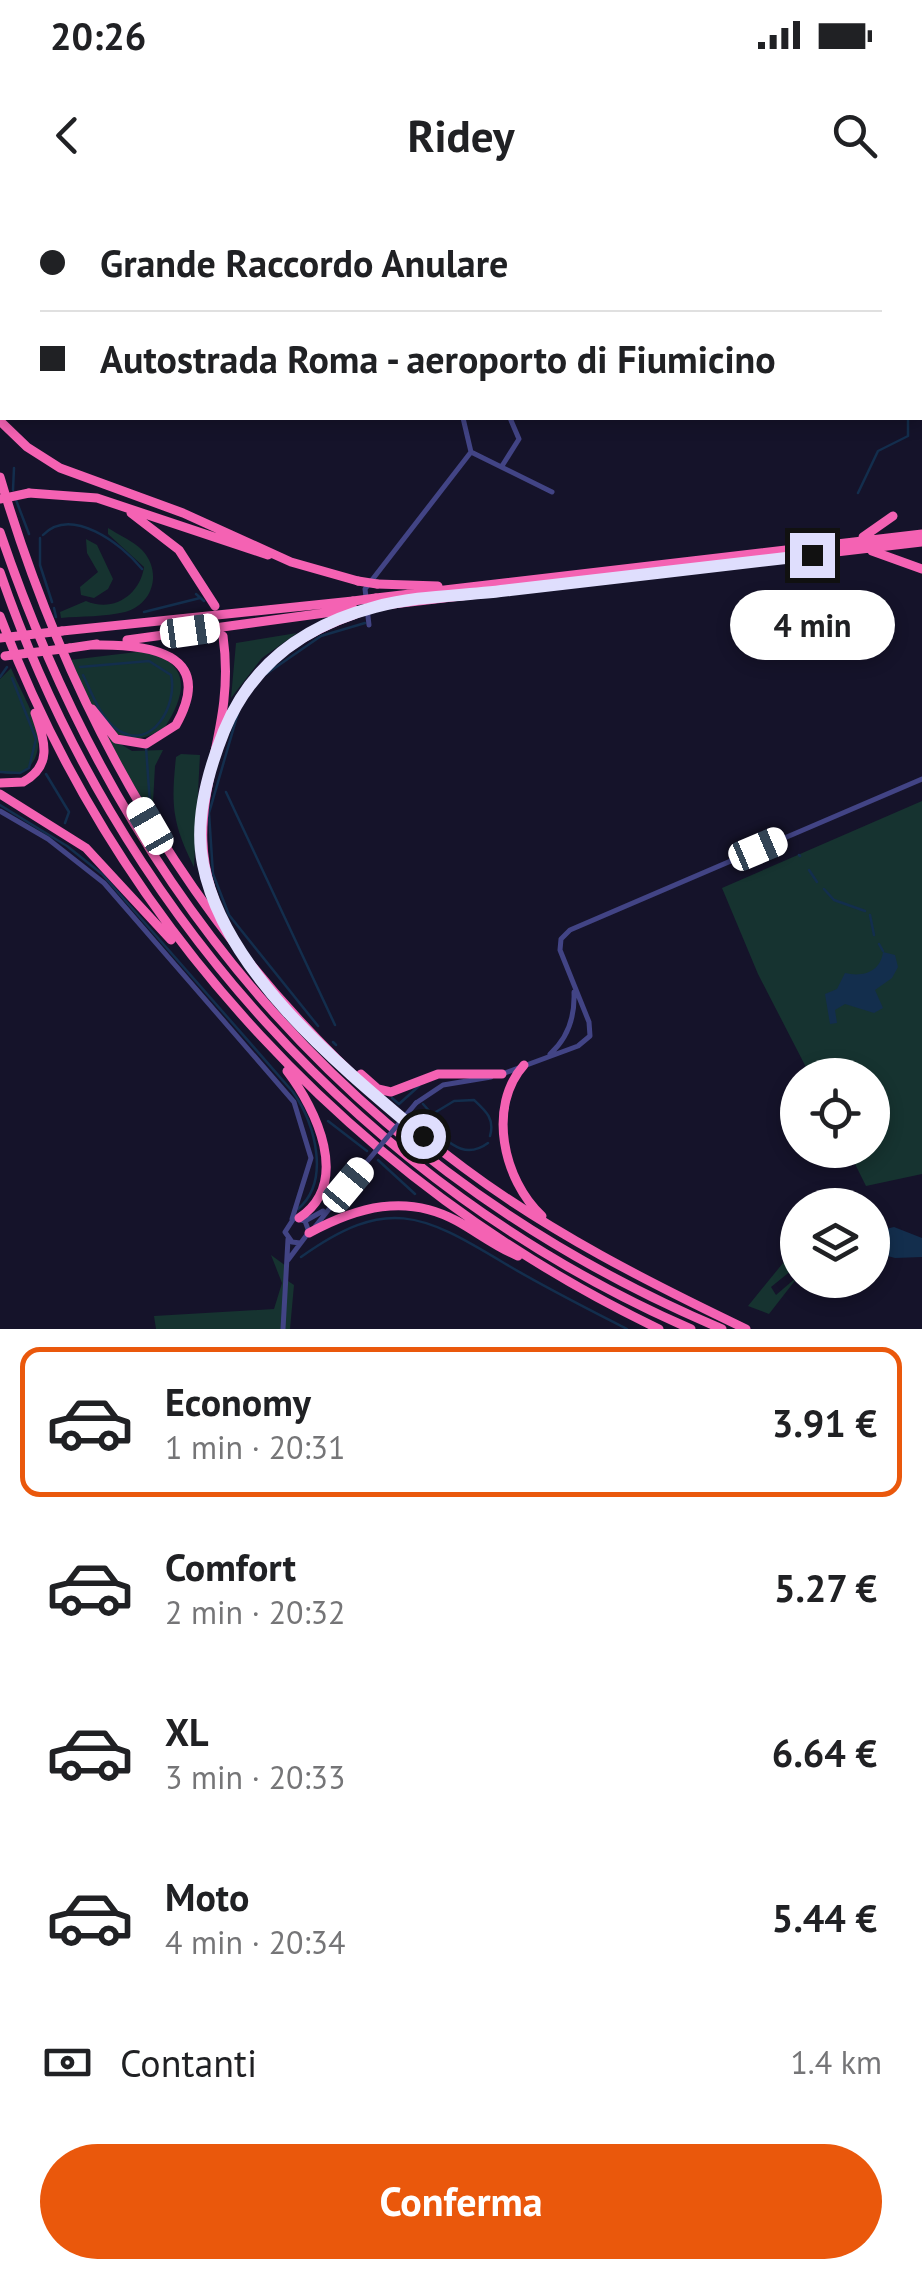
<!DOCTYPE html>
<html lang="it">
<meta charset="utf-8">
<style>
body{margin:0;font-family:"PT Sans",sans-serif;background:#f2f2f2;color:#202124;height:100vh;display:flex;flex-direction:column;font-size:38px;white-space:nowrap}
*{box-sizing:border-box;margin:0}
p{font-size:32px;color:#757577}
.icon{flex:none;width:55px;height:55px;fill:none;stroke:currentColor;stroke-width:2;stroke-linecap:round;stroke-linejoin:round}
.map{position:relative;height:1129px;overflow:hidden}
.side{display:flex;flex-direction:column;background:#fff;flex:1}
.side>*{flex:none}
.top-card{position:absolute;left:0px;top:0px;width:922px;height:220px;box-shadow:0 5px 15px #0003;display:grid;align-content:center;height:220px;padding:0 40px;background:#fff}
.controls{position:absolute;left:780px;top:858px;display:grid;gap:20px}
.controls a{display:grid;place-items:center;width:110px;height:110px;border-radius:50%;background:#fff;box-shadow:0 5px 15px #0003;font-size:50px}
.end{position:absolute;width:45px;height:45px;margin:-22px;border:12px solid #dfdefd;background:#111;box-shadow:0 0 0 5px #111}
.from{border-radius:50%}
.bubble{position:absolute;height:70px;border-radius:35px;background:#fff;box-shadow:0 5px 15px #0003;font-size:32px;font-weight:800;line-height:70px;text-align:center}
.car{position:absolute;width:30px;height:60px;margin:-30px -15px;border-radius:12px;box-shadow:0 0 8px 2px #0007;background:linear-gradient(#fff 24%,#345 0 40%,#fff 0 76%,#345 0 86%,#fff 0)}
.top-card b{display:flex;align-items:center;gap:35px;height:95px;font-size:38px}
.top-card b+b{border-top:2px solid #e0e0e0}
.top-card i{width:25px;height:25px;background:#202124}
ul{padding:18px 0 0;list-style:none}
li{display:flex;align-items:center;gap:30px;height:150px;margin:0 20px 15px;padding:0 20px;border:5px solid transparent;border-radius:20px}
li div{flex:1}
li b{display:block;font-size:38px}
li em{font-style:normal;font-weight:800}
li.active{border-color:#ea580c}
li>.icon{width:90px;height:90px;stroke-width:1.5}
.pay{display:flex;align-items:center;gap:25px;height:110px;padding:0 40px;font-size:38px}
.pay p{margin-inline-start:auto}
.primary-button{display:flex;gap:20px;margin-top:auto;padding:20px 40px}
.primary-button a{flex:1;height:115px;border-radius:60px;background:#ea580c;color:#fff;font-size:40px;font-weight:800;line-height:115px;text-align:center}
.status{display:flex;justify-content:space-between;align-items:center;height:70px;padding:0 50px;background:#fff;direction:ltr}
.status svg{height:28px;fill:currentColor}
header{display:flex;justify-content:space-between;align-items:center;height:130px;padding:0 40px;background:#fff;font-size:45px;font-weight:800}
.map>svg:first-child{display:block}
.green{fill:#163330}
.water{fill:#132e4d}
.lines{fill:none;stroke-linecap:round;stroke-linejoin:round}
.stream{stroke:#132e4d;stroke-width:2.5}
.minor{stroke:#424485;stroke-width:5}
.secondary{stroke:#7c83f5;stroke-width:6}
.motorway{stroke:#f462b3;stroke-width:9}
.rail{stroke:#19eaee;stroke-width:2.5;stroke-dasharray:15 12;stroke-linecap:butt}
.minor-bridge{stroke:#424485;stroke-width:5}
.motorway-bridge{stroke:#f462b3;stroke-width:9}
.route{stroke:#dfdefd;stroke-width:12}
</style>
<div class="status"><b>20:26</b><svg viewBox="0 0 49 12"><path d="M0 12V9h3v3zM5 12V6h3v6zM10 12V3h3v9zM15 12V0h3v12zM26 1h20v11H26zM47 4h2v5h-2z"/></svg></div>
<header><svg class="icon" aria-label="back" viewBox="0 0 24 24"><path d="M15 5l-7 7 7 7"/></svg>Ridey<svg class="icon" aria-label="search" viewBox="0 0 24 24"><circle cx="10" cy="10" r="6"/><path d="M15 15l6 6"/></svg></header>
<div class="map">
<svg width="922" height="1129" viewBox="0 0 922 1129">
<rect width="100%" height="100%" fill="#15132a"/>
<path class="green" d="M108 328C119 335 133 341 142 350 162 371 154 404 125 412 105 417 81 416 61 418L60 412 86 401C113 413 140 395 144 367L108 334Z
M86 339 97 345 113 379 108 389 94 398 81 395 80 387 98 372 87 353Z
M297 433 262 458 231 498 236 443Z
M145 451C190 463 188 491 165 527 109 565 91 502 70 460Z
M11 468C19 488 36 515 38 536 41 561 24 581 0 572V479Z
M104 534 132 551 163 550 155 566 153 603 145 607Z
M181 554 200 555 194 667C172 623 171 605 176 557Z
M922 601V974L866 986 848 950H872V875H810L758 774 722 688Z
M271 1055 286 1066 285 1079 294 1085 290 1129H156L154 1116 274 1109 282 1083Z
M797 1056V1066L771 1087 776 1095 797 1077V1078L769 1114 748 1106 783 1063Z"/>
<path class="water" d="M883 752 895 755 898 767 892 778 875 790 883 808 874 813 845 804 835 810 837 823 830 824 825 794 837 789 845 773C862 777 880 773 883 752Z
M894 1027 922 1038V1057L895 1058 873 1052V1032Z"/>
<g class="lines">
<path class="stream" d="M0 84H2
M920 126 922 125
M13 290 14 268
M858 293 878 251 908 236V218
M16 300 29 334
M43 335C71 306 121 343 142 369
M40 338V365L52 402
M196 394 204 401
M54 408 56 417
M144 412 200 398
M80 467 149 461 171 475C178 505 152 552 118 530 100 518 92 493 83 475
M266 474 321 436 365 423
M0 477 7 467
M238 513 209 613 213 674 229 715 318 826
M146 547 150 604
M0 572 20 573 29 568 36 539 12 478
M46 574 69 612 65 623
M226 592 335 825
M0 605 67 646 102 674 293 892C315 924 331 981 298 1009
M799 655 800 656
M809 670 817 682
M824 689 834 700 865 711
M870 715 874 735
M879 744 883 751
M333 842 336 845
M392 898 399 904 419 886
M423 904 432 914
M328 921 367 951
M488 943C461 963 445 936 421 921L454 901 474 900C486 911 495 919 490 936
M378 960 415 994
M301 1057C387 996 421 1013 504 1063 544 1087 586 1108 627 1129"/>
<path class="minor" d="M209 0V2
M241 0 242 2
M394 0V2
M846 0 847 2
M428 2 432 0
M560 2 561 0
M656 2 665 0
M920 64H922
M471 252 552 292
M502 266 519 239 510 218
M366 397 365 389 471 252 463 218
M367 408 369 425
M0 611 48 639 104 683 294 902 311 958 292 1019
M550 854C568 838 575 816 574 792
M502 874 578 846 590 836 589 822 560 750 561 739 570 730 922 579
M416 903 443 885 491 877
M305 1021 323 1011
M314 1028 365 964
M288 1060 309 1032 305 1021 294 1018 285 1032 292 1042 300 1043
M283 1129 288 1039"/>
<path class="secondary" d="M905 2 911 0
M0 27H2"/>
<path class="motorway" d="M6 0V2
M22 0 26 2
M0 18 2 16
M0 221 27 247 60 268 183 313 291 362 358 381
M0 277C81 552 231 795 464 968 551 1033 648 1082 746 1129
M29 293 97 298 268 355
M131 313 179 350 215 406
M0 332C124 699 361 976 722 1129
M863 337 893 316
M872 351 922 369
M0 372C114 706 365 987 691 1129
M377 384 438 386
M376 398 922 334
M376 406 922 342
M0 416C118 729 357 984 659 1129
M62 431 353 401
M223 436C240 554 163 616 232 737
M127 440 354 409
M70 448 97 444
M92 509 116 539 146 544 176 525C217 452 147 444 94 445
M221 538C248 472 287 439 353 415
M0 583 23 582C54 565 44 540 35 513
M0 594 86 648 171 740
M524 865C487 906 503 980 542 1016
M287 871C316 909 352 983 299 1018
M361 874 378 889 391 892 438 874H502
M309 1033C357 1007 406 993 457 1021 477 1032 496 1047 518 1056"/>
<path class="rail" d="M920 11 922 10
M0 72H2"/>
<path class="minor-bridge" d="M365 964 416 903"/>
<path class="motorway-bridge" d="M0 299 29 293
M358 381 377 384
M353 401 376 398
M353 415 376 406
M0 438 62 431
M5 456 70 448"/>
</g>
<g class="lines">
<path class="route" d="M423 936C342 868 224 772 203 664 194 621 208 571 224 531 252 463 305 425 375 407 418 395 467 396 510 390 611 378 711 367 812 355"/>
</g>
</svg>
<div class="controls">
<a><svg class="icon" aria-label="locate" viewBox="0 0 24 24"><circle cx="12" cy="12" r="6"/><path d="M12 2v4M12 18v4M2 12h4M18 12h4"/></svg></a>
<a><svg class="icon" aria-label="layers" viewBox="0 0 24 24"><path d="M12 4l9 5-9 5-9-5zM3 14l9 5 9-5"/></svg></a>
</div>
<i class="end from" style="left:423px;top:936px"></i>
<i class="end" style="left:812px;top:355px"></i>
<div class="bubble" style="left:730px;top:390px;width:165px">4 min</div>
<i class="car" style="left:190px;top:431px;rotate:82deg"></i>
<i class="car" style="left:150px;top:626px;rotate:330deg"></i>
<i class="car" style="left:758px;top:649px;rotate:67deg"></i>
<i class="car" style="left:348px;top:985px;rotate:40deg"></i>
<div class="top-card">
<b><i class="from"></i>Grande Raccordo Anulare</b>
<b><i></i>Autostrada Roma - aeroporto di Fiumicino</b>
</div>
</div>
<section class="side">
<ul>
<li class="active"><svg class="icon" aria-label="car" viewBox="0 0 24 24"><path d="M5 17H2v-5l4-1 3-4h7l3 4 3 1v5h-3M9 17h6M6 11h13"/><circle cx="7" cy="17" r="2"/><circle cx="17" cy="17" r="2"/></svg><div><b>Economy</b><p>1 min · 20:31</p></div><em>3.91 €</em></li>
<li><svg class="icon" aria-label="car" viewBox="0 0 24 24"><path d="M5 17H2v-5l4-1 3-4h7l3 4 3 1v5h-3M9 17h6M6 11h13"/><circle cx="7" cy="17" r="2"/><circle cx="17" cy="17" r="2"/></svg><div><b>Comfort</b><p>2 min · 20:32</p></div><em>5.27 €</em></li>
<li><svg class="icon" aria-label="car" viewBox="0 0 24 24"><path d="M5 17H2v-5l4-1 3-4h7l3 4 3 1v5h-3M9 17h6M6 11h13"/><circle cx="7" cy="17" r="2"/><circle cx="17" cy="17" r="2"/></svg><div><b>XL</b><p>3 min · 20:33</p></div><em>6.64 €</em></li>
<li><svg class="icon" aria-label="car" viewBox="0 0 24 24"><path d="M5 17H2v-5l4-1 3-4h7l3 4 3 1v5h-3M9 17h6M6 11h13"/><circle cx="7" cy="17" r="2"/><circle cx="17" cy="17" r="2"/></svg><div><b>Moto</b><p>4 min · 20:34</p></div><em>5.44 €</em></li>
</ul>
<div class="pay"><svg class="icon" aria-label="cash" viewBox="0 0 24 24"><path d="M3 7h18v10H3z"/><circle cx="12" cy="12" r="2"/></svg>Contanti<p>1.4 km</p></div>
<div class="primary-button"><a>Conferma</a></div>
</section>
